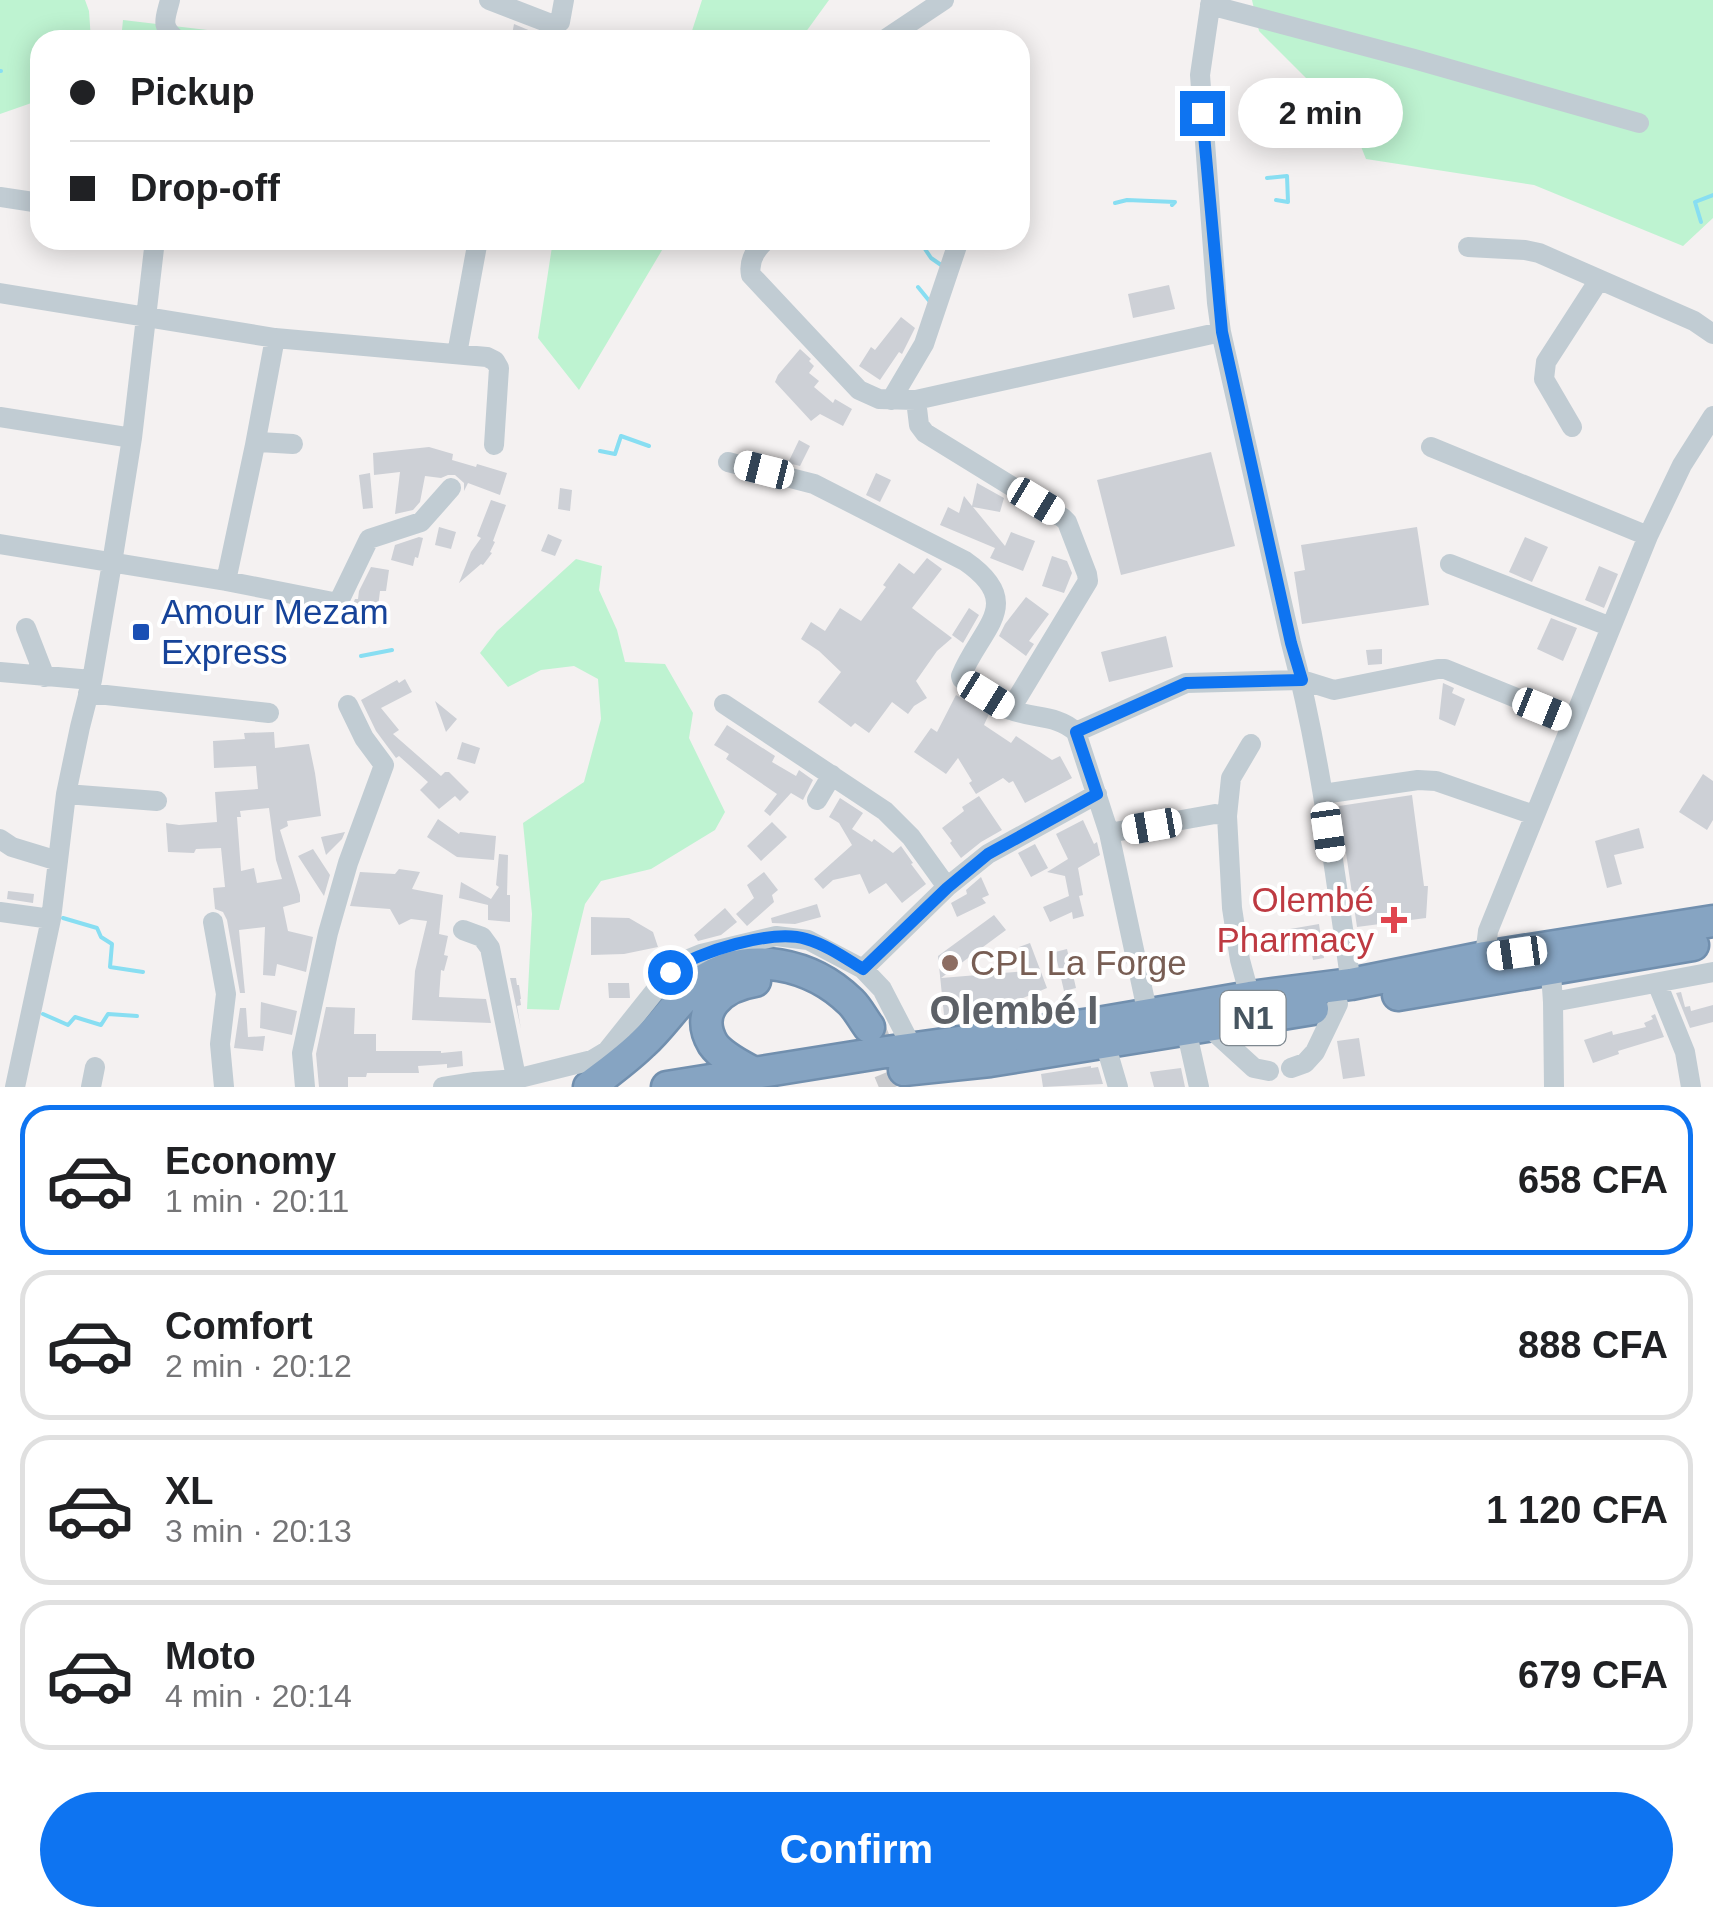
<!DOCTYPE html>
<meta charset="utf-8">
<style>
body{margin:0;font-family:Arial,sans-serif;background:#f2f2f2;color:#202124;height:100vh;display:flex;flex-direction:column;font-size:38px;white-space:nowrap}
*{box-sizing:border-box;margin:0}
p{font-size:32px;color:#757577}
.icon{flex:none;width:55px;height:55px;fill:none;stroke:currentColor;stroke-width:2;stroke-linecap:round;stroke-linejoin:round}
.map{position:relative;height:1087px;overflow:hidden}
.side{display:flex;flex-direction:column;background:#fff;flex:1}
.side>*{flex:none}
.top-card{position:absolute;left:30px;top:30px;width:1000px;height:220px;border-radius:30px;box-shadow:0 5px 25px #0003;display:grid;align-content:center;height:220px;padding:0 40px;background:#fff}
.end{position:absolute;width:45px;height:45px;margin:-22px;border:12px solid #0e74f1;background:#fff;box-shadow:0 0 0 5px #fff}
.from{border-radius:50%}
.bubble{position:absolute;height:70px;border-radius:35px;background:#fff;box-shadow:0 5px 25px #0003;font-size:32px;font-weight:700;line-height:70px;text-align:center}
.car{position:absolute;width:30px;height:60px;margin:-30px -15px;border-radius:12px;box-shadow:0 0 8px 2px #0007;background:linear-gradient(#fff 24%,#345 0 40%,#fff 0 76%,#345 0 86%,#fff 0)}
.top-card b{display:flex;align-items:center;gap:35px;height:95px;font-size:38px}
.top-card b+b{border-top:2px solid #e0e0e0}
.top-card i{width:25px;height:25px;background:#202124}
ul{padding:18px 0 0;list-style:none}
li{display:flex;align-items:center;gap:30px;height:150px;margin:0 20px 15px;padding:0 20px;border:5px solid #e0e0e0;border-radius:30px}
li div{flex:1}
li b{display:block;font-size:38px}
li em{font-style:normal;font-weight:700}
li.active{border-color:#0e74f1}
li>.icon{width:90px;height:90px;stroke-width:1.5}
.cta{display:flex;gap:20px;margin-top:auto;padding:20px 40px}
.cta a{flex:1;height:115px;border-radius:60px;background:#0e74f1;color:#fff;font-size:40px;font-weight:700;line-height:115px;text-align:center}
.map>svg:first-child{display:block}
.green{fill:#bef3d1}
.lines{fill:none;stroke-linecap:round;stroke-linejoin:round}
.stream{stroke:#88def2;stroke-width:4}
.building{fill:#cdd0d6;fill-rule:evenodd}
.highway-tunnel{stroke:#c9cacd;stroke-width:30;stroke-dasharray:30 15;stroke-linecap:butt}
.highway-casing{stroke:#718fae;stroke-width:35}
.minor{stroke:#c1ccd3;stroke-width:20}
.highway{stroke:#86a4c2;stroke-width:30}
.route{stroke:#0e74f1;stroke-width:12}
.transit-dot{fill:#1a4fb4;stroke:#fff;stroke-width:4}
.health-dot{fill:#e0444e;stroke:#fff;stroke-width:4}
.education-dot{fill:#8d6e63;stroke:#fff;stroke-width:4}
.labels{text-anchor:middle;stroke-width:8;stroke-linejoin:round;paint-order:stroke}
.shield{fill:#fff;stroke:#7e8890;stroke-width:2.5}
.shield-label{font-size:32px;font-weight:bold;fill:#475560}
.transit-label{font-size:35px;fill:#164399;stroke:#fff;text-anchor:start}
.health-label{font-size:35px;fill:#be3a42;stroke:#fff;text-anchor:end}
.education-label{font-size:35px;fill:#785e54;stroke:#fff;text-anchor:start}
.quarter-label{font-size:40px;font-weight:bold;fill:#5d6167;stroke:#fff}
</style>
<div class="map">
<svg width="1713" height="1087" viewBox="0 0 1713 1087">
<rect width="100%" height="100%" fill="#f4f1f1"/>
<path class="green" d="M0 0H85L89 11 91 40H40V100L0 114Z
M702 0H829L800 40H689Z
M1252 0H1713V218L1683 246 1534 185 1366 159 1352 124 1259 31Z
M123 20 292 40H121Z
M553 240H668L579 390 538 338Z
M576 559 602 566 599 590 617 630 625 662 665 664 693 713 689 738 725 812 715 830 651 869 601 881 585 904 559 1010 527 1009 532 914 523 823 584 782 601 719 598 679 574 666 541 670 508 687 480 653 497 631Z"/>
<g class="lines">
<path class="stream" d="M0 71H1
M1267 178 1287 176 1288 202 1276 200
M1115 203 1127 200 1175 202 1172 205
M1701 222 1695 202 1713 195
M923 246 931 258 944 267
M918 287 931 303
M600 451 615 454 621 436 649 446
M361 656 392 650
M63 918 97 928 101 937 112 944 110 967 143 972
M43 1014 68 1025 75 1017 101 1025 108 1014 137 1016"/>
</g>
<path class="building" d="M514 24 538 34 537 40H511Z
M1169 285 1175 309 1133 318 1128 294Z
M901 317 915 328 902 354 899 352 880 380 859 366 871 347 875 350Z
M800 349 811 359 809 361 814 366 809 373 819 381 814 387 833 403 835 399 852 409 843 426 820 414 811 421 775 382 778 375Z
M799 440 810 446 800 466 788 463Z
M429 447 453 454 452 460 476 467 477 464 507 473 500 495 468 483 464 491V483L455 475H448L441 478 425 476 420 502 413 510 395 514 400 472 374 475 373 453Z
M1211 452 1235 546 1121 575 1097 480Z
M370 473 373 508 363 509 359 475Z
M876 473 891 480 880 502 866 495Z
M977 483 1004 498 1000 512 973 507 1005 546 1011 532 1035 541 1023 571 990 558 995 548 940 525 948 507 959 513 964 496 972 506Z
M560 488 572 490 570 511 558 509Z
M491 500 506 505 493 541 495 542 490 552 492 553 483 565 481 564 459 583 471 552 481 538 477 536Z
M439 527 456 532 451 549 435 545Z
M1417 527 1429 605 1302 624 1294 572 1305 570 1301 545Z
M548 534 562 540 555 556 541 551Z
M419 537 423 538 418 558 415 557 413 566 391 560 395 545Z
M1525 537 1548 547 1532 582 1509 572Z
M1052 556 1067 561 1072 573 1064 593 1042 586Z
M927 558 942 569 912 608 952 638 937 651 916 681 927 698 914 706 908 714 892 702 869 733 855 723 851 727 818 702 841 672 819 651 801 639 811 622 825 631 840 608 861 621 886 587 883 585 899 563 914 574Z
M1599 566 1618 574 1604 608 1585 600Z
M371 567 389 570 386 591H380L376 623 343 619 344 612 352 606 355 599H358L359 591Z
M1026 597 1049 614 1029 641 1034 644 1026 656 999 636 1005 624Z
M969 608 979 615 963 643 952 635Z
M1551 618 1577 628 1563 661 1537 649Z
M1166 636 1173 667 1109 682 1101 652Z
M1382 649V664L1368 665 1366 650Z
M405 679 412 692 381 708 399 730 393 734 441 776 445 772H449L469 792 460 801 455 796 439 809 420 790 428 782 399 756 396 758 376 731 361 700 397 680 399 683Z
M1443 683 1454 688 1452 693 1465 699 1455 726 1439 719Z
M956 695 989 714 984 725 1011 743 1016 736 1052 760 1060 756 1072 778 1025 803 1013 781 1009 783 1003 778 976 794 969 783 972 781 958 758 946 774 914 752 931 728 937 732Z
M435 701 457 719 446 732Z
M727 725 775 756 772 762 796 776 799 770 813 780 803 800 791 793 770 816 764 811 777 794 726 759 729 754 714 745Z
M274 732 275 748 309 744 315 773 321 816 287 821 288 826 280 830 300 895V902L283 907 288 931 313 937 306 972 277 964 275 976 263 975 265 927 239 930 245 993H240L227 920 223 912 215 909 213 888 225 887 221 848 196 849 194 853 168 852 166 823 179 825 217 822 215 792 258 789 256 766 214 768 213 741 245 739 244 733ZM269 808 276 860 282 879 257 883 254 868 241 871 237 817H241L240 811Z
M462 742 480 748 475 764 457 759Z
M1703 774 1713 781V820L1707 830 1679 812Z
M1412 795 1424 886H1428L1426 918 1357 927 1339 806Z
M979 796 1002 830 981 842 961 858 950 843 952 841 942 828 964 811 962 807Z
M840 798 863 813 852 829 872 842 874 839 893 853 901 846 913 863 911 864 926 884 902 903 886 883 869 894 860 874 833 880 823 889 814 879 852 845 839 823 829 817Z
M438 819 459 834 460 832 496 836 494 860 457 857 427 837Z
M1083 820 1094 844 1097 842 1100 855 1078 868 1083 895 1079 896 1084 916 1073 919 1072 912 1050 922 1043 907 1069 896 1065 876 1047 872 1068 859 1056 834Z
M772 822 787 837 761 861 747 846Z
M1639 828 1644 848 1614 855 1622 884 1607 888 1595 841Z
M345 832 342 839 326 855 321 837Z
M1035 844 1048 868 1031 877 1018 853Z
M313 849 330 875 324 896 298 856Z
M499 854 508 855 507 895H510V922L488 920V905L459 898 461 882 491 899 499 887 496 885Z
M399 869 420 872 412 889 443 895 439 934 448 936 444 955 448 956 444 971 441 970 439 997 486 999 491 1023 412 1020 415 971 427 921 411 919 399 925 390 909 350 906 360 872 395 874Z
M764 872 778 890 772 895 774 902 747 926 736 914 754 898 747 885Z
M981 877 989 895 982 898 986 903 957 917 951 903 967 894 966 890Z
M8 891 34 894 33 903 7 899Z
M817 904 821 917 795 924 772 923 771 918Z
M725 908 737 922 721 935 698 941 694 935Z
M994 915 1006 930 941 978 1028 971 1019 947 1030 943 1047 988 1016 1001 1017 1009 1000 1003 987 1005V1012L944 1015 938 956Z
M591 917 629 918 653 932 658 947 624 954 591 955Z
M1319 924 1324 958 1313 960 1311 949 1287 953 1286 948 1274 950 1272 944 1264 946 1261 934Z
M1067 949 1076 988 1064 991 1055 952Z
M510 978H516L517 985H519L521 999H520L521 1005 517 1006 521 1029Z
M608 983H629L630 998H609Z
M1681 992 1685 1007 1690 1006 1691 1011 1713 1005V1022L1690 1028 1676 993Z
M261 1002 297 1011 292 1035 260 1028Z
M326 1007 355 1008 354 1034H376V1051H441V1053L462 1051 463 1066 447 1068V1064L418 1066 419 1073H367L366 1077H348V1087H319L316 1054Z
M240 1008H246L248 1037 265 1036 263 1051 234 1048Z
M1655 1014 1664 1037 1618 1051 1619 1054 1593 1063 1584 1040 1612 1031 1613 1035 1646 1027 1644 1023 1653 1019 1651 1016Z
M1359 1038 1365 1076 1343 1079 1337 1041Z
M1091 1066V1068L1098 1067 1103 1084 1043 1087 1041 1074Z
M1181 1068 1185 1087H1154L1150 1072Z"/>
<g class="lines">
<path class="highway-tunnel" d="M871 1030 895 1087"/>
<defs>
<path id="highway" d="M1398 995 1693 945
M904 1070 990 1061 1313 1009
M754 1073C740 1065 722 1057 713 1044 692 1009 724 986 755 981
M589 1087C607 1073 627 1059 643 1043 664 1024 679 998 702 981 749 949 812 964 851 1002 858 1009 863 1019 869 1027
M667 1087 879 1053 1098 1023 1250 997 1351 984 1485 957 1713 921"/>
</defs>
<use href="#highway" class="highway-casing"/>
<path class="minor" d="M170 0C165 20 160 26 177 40
M489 0 554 25 560 22 564 0
M1211 0 1200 75 1217 303 1221 332 1291 643C1321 755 1334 870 1351 984
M1210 5 1414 59 1639 123
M887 38 944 0
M0 197 40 203
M766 240C756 249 748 260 751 275L859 390 879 399 916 400 1221 332
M1468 247 1525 250 1539 253 1694 321 1713 334
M0 293 275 338 487 357 495 361 499 368 494 445
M457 354 478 240
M891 400 924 344 959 240
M916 400 919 425 925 433 1063 518 1067 522 1087 574 1088 581 1010 710
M0 417 132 438
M1572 427 1544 379 1546 362 1599 280
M255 445 275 338
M1431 447 1648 536
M728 462 814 484 965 561C1027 604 980 628 961 676L962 679C977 689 993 702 1009 709 1031 719 1057 714 1076 732L1109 833 1148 1015
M0 544 226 581 333 602 340 599 342 595 369 539 421 522 451 488
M1450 564 1611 627
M226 581 255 445 259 442 293 444
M26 628 45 677
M0 672 92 680
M88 693 269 713
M724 704 885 811 911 837 947 887
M1076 732 1186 683 1302 680 1334 690 1438 669H1445L1573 721
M66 794 157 801
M1323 794 1418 780 1436 781 1534 815
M817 800 832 775
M1109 833 1215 814 1227 816
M0 839 12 847 58 861
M0 912 51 919
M213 922 226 994 220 1044 224 1087
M463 930 482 937 490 948 518 1087
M1485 957 1488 931 1648 536 1682 465 1713 416
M1550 959 1553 1002 1554 1087
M863 969 947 887 988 854 1097 794
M1657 983 1685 1052 1691 1087
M1250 997 1240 960 1232 908 1227 816 1231 778 1251 744
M1553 1002 1713 972
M1208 1026 1254 1068 1269 1071
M1186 1029 1199 1087
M1105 1043 1118 1087
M1291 1068 1305 1063 1315 1052 1338 1004
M15 1087 51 919 66 794 80 727 92 680 112 563 132 438 155 240
M91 1087 95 1067
M305 1087 302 1053 328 933 348 863 384 765 364 738 348 705
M443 1087 475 1082 516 1079 592 1060 607 1051 670 972 684 961 701 954 776 936 808 940 863 969 882 989 913 1049"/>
<use href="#highway" class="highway"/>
</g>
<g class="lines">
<path class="route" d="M670 972C698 951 773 929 806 939 827 945 845 958 863 969L947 888 988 854 1097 794 1076 732 1186 683 1302 680 1291 643 1222 332 1202 113"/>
</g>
<rect class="transit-dot" x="131" y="622" width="20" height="20" rx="5"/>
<path class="health-dot" d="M1389 905h10v10h10v10h-10v10h-10v-10h-10v-10h10z"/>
<circle class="education-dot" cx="950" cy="963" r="10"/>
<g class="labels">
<rect class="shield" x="1220.5" y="991" width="65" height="54" rx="8"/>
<g class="shield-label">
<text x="1253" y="1029">N1</text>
</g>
<g class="transit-label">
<text x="161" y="624">Amour Mezam<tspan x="161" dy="40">Express</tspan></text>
</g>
<g class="health-label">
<text x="1374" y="912">Olembé<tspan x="1374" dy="40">Pharmacy</tspan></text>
</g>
<g class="education-label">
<text x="970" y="975">CPL La Forge</text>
</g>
<g class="quarter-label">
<text x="1014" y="1024">Olembé I</text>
</g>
</g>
</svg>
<i class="end from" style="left:670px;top:972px"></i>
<i class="end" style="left:1202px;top:113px"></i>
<div class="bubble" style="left:1238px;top:78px;width:165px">2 min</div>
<i class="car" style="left:764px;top:470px;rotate:284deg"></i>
<i class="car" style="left:1036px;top:501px;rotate:121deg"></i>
<i class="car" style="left:986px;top:695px;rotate:122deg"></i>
<i class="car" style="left:1542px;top:709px;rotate:112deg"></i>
<i class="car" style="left:1152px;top:826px;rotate:260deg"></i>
<i class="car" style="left:1328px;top:832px;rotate:172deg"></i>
<i class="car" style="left:1517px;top:953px;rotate:262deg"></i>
<div class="top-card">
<b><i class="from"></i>Pickup</b>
<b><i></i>Drop-off</b>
</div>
</div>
<section class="side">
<ul>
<li class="active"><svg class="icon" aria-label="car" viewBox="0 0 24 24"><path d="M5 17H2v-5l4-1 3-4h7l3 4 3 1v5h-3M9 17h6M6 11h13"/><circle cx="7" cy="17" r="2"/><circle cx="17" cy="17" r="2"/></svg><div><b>Economy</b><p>1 min · 20:11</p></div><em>658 CFA</em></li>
<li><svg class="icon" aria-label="car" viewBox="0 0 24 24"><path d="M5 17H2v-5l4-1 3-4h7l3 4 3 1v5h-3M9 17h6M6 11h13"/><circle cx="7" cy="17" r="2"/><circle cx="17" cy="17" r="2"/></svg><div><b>Comfort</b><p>2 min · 20:12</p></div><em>888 CFA</em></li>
<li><svg class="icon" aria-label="car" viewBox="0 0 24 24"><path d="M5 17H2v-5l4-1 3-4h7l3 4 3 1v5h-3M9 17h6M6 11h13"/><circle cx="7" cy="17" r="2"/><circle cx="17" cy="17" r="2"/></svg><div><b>XL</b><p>3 min · 20:13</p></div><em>1 120 CFA</em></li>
<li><svg class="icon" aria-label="car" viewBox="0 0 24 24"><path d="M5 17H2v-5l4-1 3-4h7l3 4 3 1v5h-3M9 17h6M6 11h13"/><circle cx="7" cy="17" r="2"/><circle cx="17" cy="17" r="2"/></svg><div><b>Moto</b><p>4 min · 20:14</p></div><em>679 CFA</em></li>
</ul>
<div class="cta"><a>Confirm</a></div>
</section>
